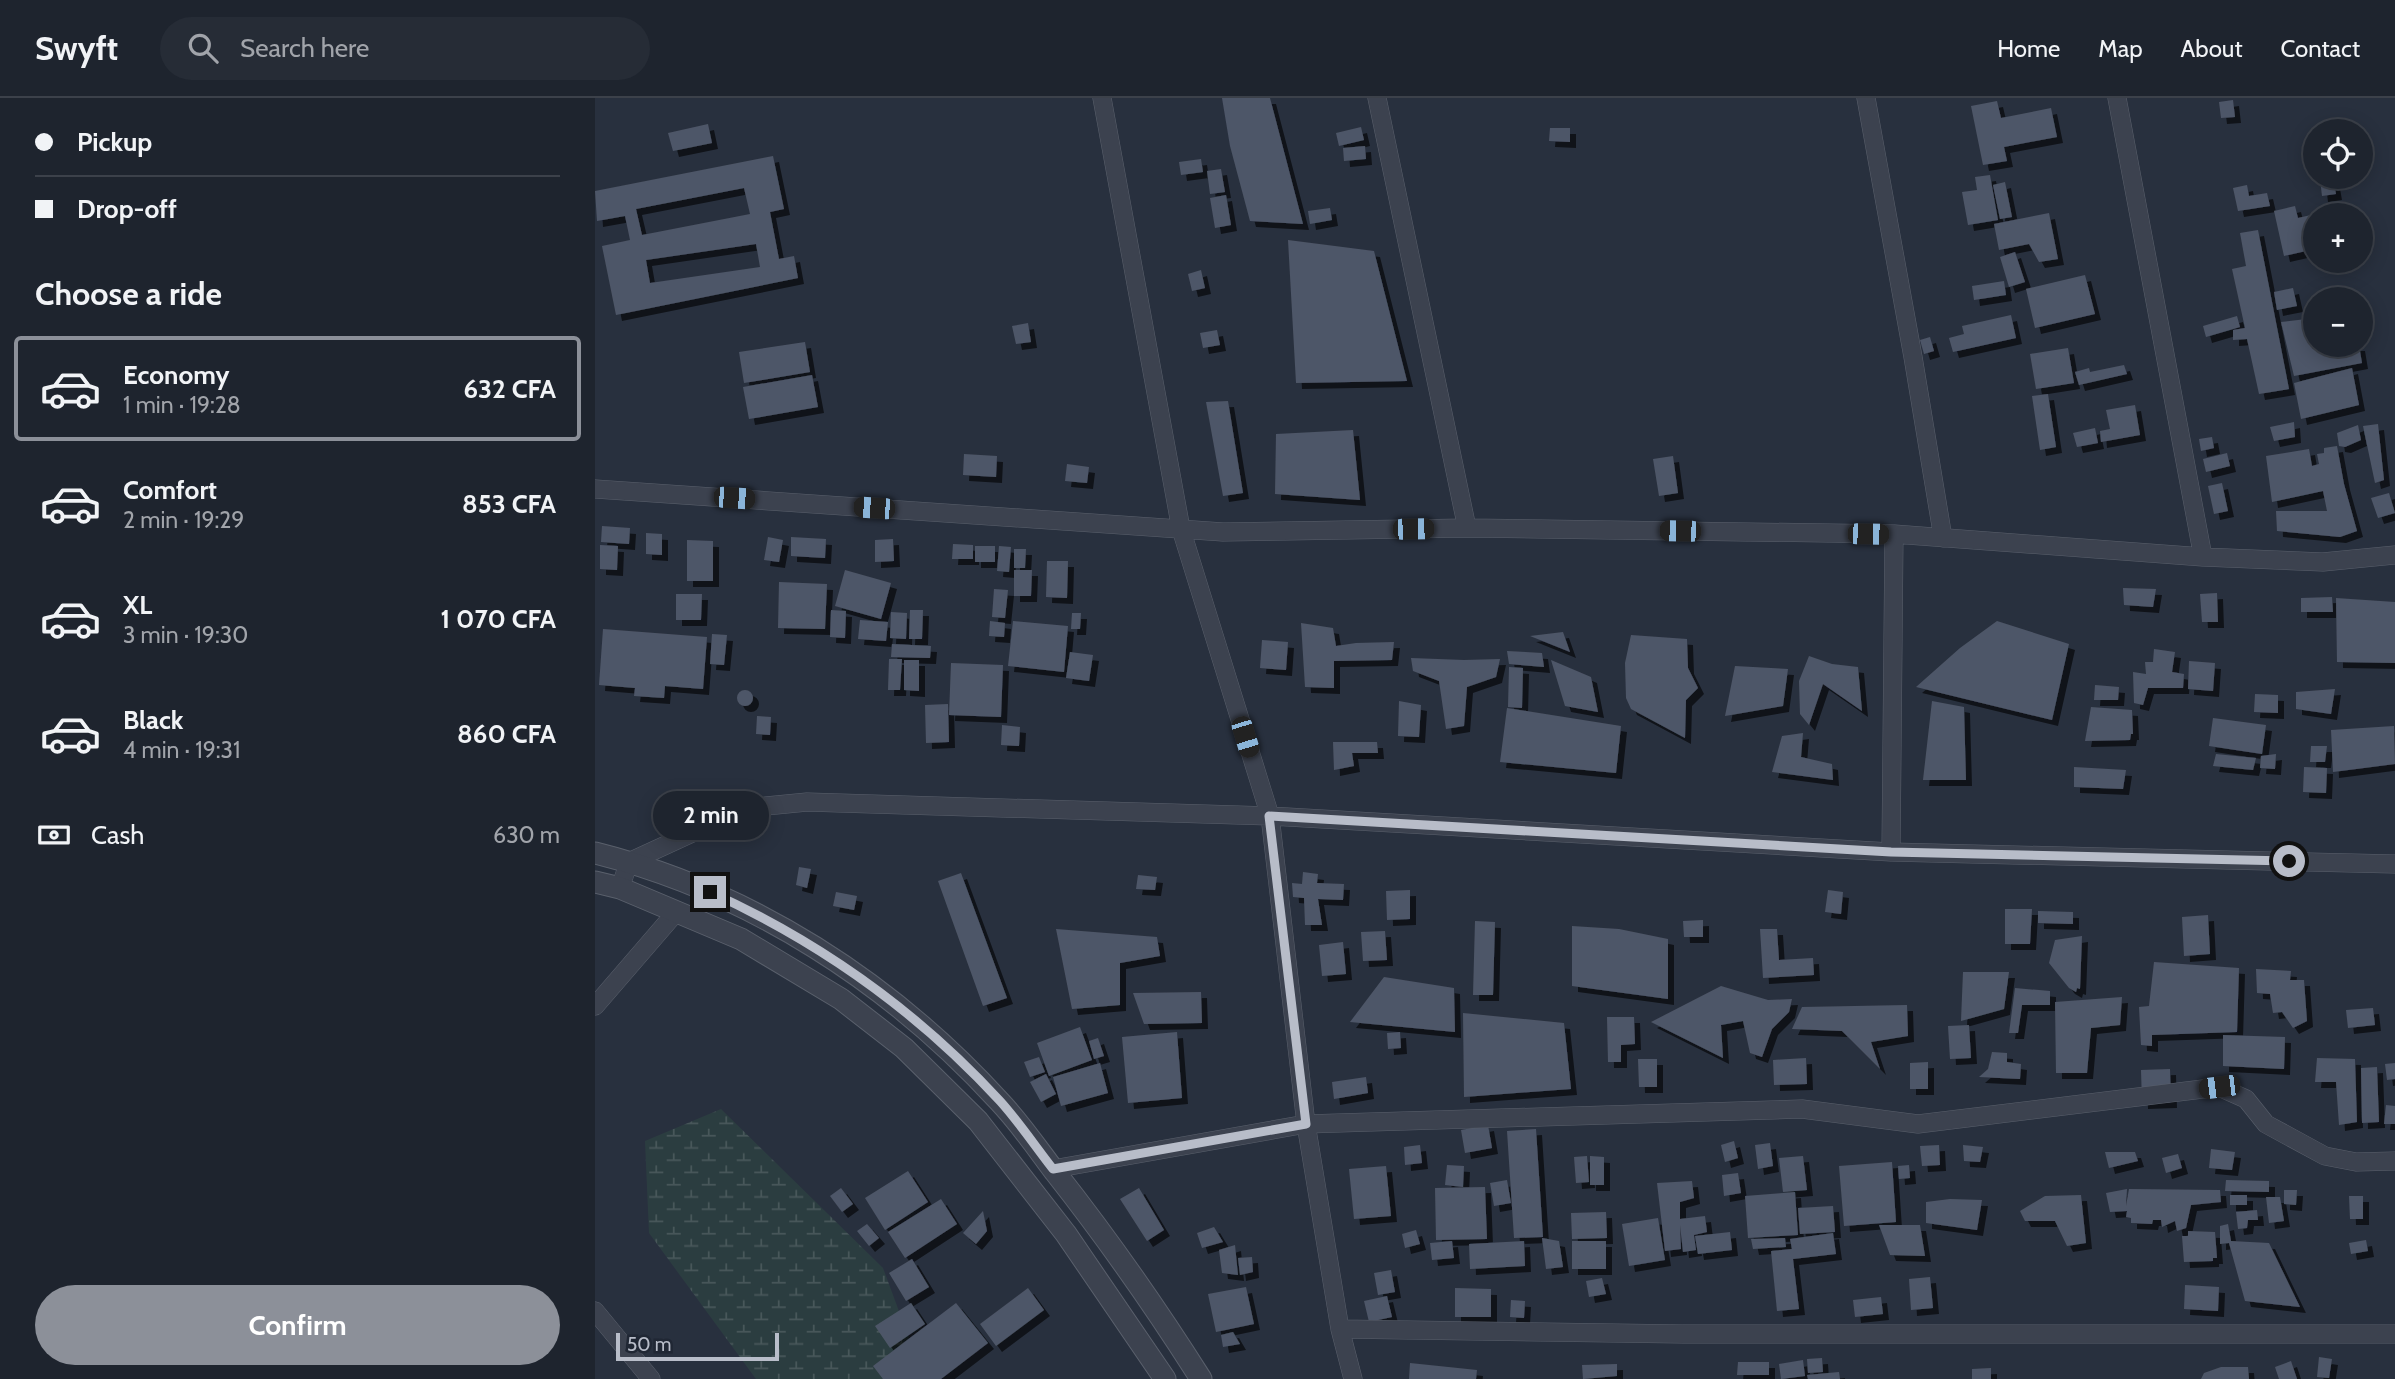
<!DOCTYPE html>
<meta charset="utf-8">
<style>
body{margin:0;font-family:Cabin,sans-serif;background:#262c36;color:#f1f3f6;height:100vh;display:flex;flex-direction:column;font-size:26px;white-space:nowrap}
*{box-sizing:border-box;margin:0}
p{font-size:23px;color:#a1a4aa}
.icon{flex:none;width:38px;height:38px;fill:none;stroke:currentColor;stroke-width:2;stroke-linecap:round;stroke-linejoin:round}
.map{position:relative;flex:1;overflow:hidden}
.panel{display:flex;flex-direction:column;background:#1e242e;width:595px}
.panel>*{flex:none}
.top-card{display:grid;align-content:center;height:154px;padding:0 35px;background:#1e242e}
.tools{position:absolute;left:1708px;top:21px;display:grid;gap:14px}
.tools a{display:grid;place-items:center;width:70px;height:70px;border-radius:50%;background:#1e242e;box-shadow:0 4px 18px #0003,0 0 0 2px #3c414a;font-size:35px}
.scale{position:absolute;left:21px;bottom:18px;width:163px;box-sizing:border-box;padding-left:7px;border:4px solid #b8bdc9;border-top:0;font-size:19px;line-height:24px;white-space:nowrap;color:#b8bdc9;-webkit-text-stroke:5px #202734;paint-order:stroke}
.end{position:absolute;width:32px;height:32px;margin:-16px;border:9px solid #b8bdc9;background:#111;box-shadow:0 0 0 4px #111}
.from{border-radius:50%}
.bubble{position:absolute;height:49px;border-radius:24px;background:#1e242e;box-shadow:0 4px 18px #0003,0 0 0 2px #3c414a;font-size:23px;font-weight:700;line-height:49px;text-align:center}
.car{position:absolute;width:21px;height:42px;margin:-21px -10px;border-radius:9px;box-shadow:0 0 5px 2px #0007;background:linear-gradient(#222 24%,#8ab4d8 0 40%,#222 0 76%,#8ab4d8 0 86%,#222 0)}
.top-card b{display:flex;align-items:center;gap:24px;height:66px;font-size:26px}
.top-card b+b{border-top:2px solid #3c414a}
.top-card i{width:18px;height:18px;background:#f1f3f6}
ul{padding:0;list-style:none}
li{display:flex;align-items:center;gap:21px;height:105px;margin:0 14px 10px;padding:0 21px;border:4px solid transparent;border-radius:7px}
li div{flex:1}
li b{display:block;font-size:26px}
li em{font-style:normal;font-weight:700}
li.active{border-color:#8c9099}
li>.icon{width:63px;height:63px;stroke-width:1.5}
h2{padding:0 35px;font-size:32px;line-height:84px}
.pay{display:flex;align-items:center;gap:18px;height:77px;padding:0 35px;font-size:26px}
.pay p{margin-inline-start:auto}
.primary-button{display:flex;gap:14px;margin-top:auto;padding:14px 35px}
.primary-button a{flex:1;height:80px;border-radius:42px;background:#8c9099;color:#fff;font-size:28px;font-weight:700;line-height:80px;text-align:center}
header{display:flex;align-items:center;gap:42px;box-sizing:border-box;height:98px;padding:0 35px;background:#1e242e;border-bottom:2px solid #3c414a}
header strong{font-size:33px}
nav{display:flex;gap:38px;margin-inline-start:auto;font-size:24px}
.search{width:490px;height:63px;background:#262c36;display:flex;align-items:center;gap:18px;box-sizing:border-box;padding:0 24px;border-radius:38px;color:#a1a4aa;font-size:26px}
main{display:flex;flex:1;min-height:0}
.map>svg:first-child{display:block}
.wetland{fill:url(#wetland-marsh)}
.building{fill:#4e5667;fill-rule:evenodd;filter:url(#shadow)}
.lines{fill:none;stroke-linecap:round;stroke-linejoin:round}
.minor-casing{stroke:#5a606c;stroke-width:19}
.tertiary-casing{stroke:#5a606c;stroke-width:23}
.minor{stroke:#3c424f;stroke-width:18}
.tertiary{stroke:#3c424f;stroke-width:21}
.route{stroke:#b8bdc9;stroke-width:9}
</style>
<header>
<strong>Swyft</strong>
<div class="search"><svg class="icon" aria-label="search" viewBox="0 0 24 24"><circle cx="10" cy="10" r="6"/><path d="M15 15l6 6"/></svg>Search here</div>
<nav><a>Home</a><a>Map</a><a>About</a><a>Contact</a></nav>
</header>
<main>
<section class="panel">
<div class="top-card">
<b><i class="from"></i>Pickup</b>
<b><i></i>Drop-off</b>
</div>
<h2>Choose a ride</h2>
<ul>
<li class="active"><svg class="icon" aria-label="car" viewBox="0 0 24 24"><path d="M5 17H2v-5l4-1 3-4h7l3 4 3 1v5h-3M9 17h6M6 11h13"/><circle cx="7" cy="17" r="2"/><circle cx="17" cy="17" r="2"/></svg><div><b>Economy</b><p>1 min · 19:28</p></div><em>632 CFA</em></li>
<li><svg class="icon" aria-label="car" viewBox="0 0 24 24"><path d="M5 17H2v-5l4-1 3-4h7l3 4 3 1v5h-3M9 17h6M6 11h13"/><circle cx="7" cy="17" r="2"/><circle cx="17" cy="17" r="2"/></svg><div><b>Comfort</b><p>2 min · 19:29</p></div><em>853 CFA</em></li>
<li><svg class="icon" aria-label="car" viewBox="0 0 24 24"><path d="M5 17H2v-5l4-1 3-4h7l3 4 3 1v5h-3M9 17h6M6 11h13"/><circle cx="7" cy="17" r="2"/><circle cx="17" cy="17" r="2"/></svg><div><b>XL</b><p>3 min · 19:30</p></div><em>1 070 CFA</em></li>
<li><svg class="icon" aria-label="car" viewBox="0 0 24 24"><path d="M5 17H2v-5l4-1 3-4h7l3 4 3 1v5h-3M9 17h6M6 11h13"/><circle cx="7" cy="17" r="2"/><circle cx="17" cy="17" r="2"/></svg><div><b>Black</b><p>4 min · 19:31</p></div><em>860 CFA</em></li>
</ul>
<div class="pay"><svg class="icon" aria-label="cash" viewBox="0 0 24 24"><path d="M3 7h18v10H3z"/><circle cx="12" cy="12" r="2"/></svg>Cash<p>630 m</p></div>
<div class="primary-button"><a>Confirm</a></div>
</section>
<div class="map">
<svg width="1800" height="1281" viewBox="0 0 1800 1281">
<defs>
<pattern id="wetland-marsh" width="20" height="14" patternUnits="userSpaceOnUse" patternTransform="scale(1.75)"><rect width="20" height="14" fill="#2b3d40"/><path d="M1 5h8M5 5V1M11 12h8M15 12V8" fill="none" stroke="#48575a"/></pattern>
<filter id="shadow"><feDropShadow dx="6" dy="6" stdDeviation="0" flood-color="#0009"/></filter>
</defs>
<rect width="100%" height="100%" fill="#28303e"/>
<path class="wetland" d="M126 1011 288 1170 329 1281H161L54 1135 50 1043Z"/>
<path class="building" d="M627 0H675L708 126 655 123 635 48Z
M1638 2 1640 19 1626 20 1624 4Z
M1402 3 1406 20 1456 10 1462 39 1409 49 1412 63 1388 67 1376 8Z
M113 26 117 45 78 53 73 35Z
M766 29 769 42 744 48 741 35Z
M955 30H975V44L954 43Z
M770 48 771 61 749 63 748 50Z
M178 58 189 111 175 114 184 161 199 158 203 180 21 217 7 148 35 142 30 118 2 123 0 93ZM149 90 155 116 47 137 41 111ZM161 146 165 169 55 185 51 162Z
M606 61 608 74 586 77 584 64Z
M626 71 630 94 615 96 612 73Z
M1395 77 1403 122 1373 127 1367 94 1382 92 1380 79Z
M1738 79 1741 96 1727 98 1725 81Z
M1410 84 1417 119 1405 121 1398 87Z
M1652 87 1654 98 1672 95 1675 108 1643 113 1638 90Z
M631 97 636 127 620 130 615 100Z
M1700 108 1703 120 1720 116V151L1689 158 1679 113Z
M735 110 737 122 715 126 713 113Z
M1454 115 1463 161 1444 164 1434 146 1404 152 1399 126Z
M1663 132 1694 291 1664 296 1652 241 1638 242V232L1650 230 1637 171 1651 168 1645 135Z
M693 142 779 153 812 283 701 285Z
M1420 154 1430 184 1414 189 1405 159Z
M606 172 610 190 597 193 593 176Z
M1490 177 1500 216 1440 230 1431 191Z
M1409 183 1411 197 1379 202 1377 188Z
M1698 190 1702 208 1682 212 1679 194Z
M1416 217 1421 240 1358 254 1354 240 1369 236 1367 228Z
M1642 218 1645 229 1611 239 1608 228Z
M1720 220V247H1764L1767 265 1699 278 1686 224Z
M433 225 436 244 421 246 417 228Z
M622 232 625 247 608 250 605 235Z
M1335 239 1339 253 1329 256 1325 242Z
M210 244 215 274 149 285 144 254Z
M1473 250 1479 285 1441 291 1435 256Z
M1529 267 1532 276 1484 287 1480 274 1494 270 1495 274Z
M1757 270 1764 307 1706 321 1699 285Z
M217 277 223 309 154 321 148 289Z
M1453 296 1461 349 1445 352 1437 298Z
M633 303 648 395 628 398 611 304Z
M1540 307 1545 337 1506 344 1505 333 1515 331 1511 312Z
M1699 324 1700 339 1679 343 1675 329Z
M1783 326 1789 382 1780 385 1768 328Z
M1763 327 1766 342 1750 349 1744 348 1742 335Z
M1500 330 1503 345 1482 349 1478 335Z
M758 332 765 402 680 396 681 336Z
M1617 339 1619 350 1606 353 1604 341Z
M1742 348 1749 386 1762 433 1745 439 1682 433 1681 413H1732L1728 393 1677 404 1671 358 1714 351 1717 368 1724 366 1722 356 1729 355V350Z
M1632 355 1635 368 1611 374 1608 361Z
M369 356 402 358 401 379 368 377Z
M1078 358 1083 395 1064 398 1058 361Z
M472 366 494 369 492 385 470 383Z
M1627 385 1633 413 1619 416 1613 388Z
M1794 395 1800 415 1783 420 1776 400Z
M7 428 35 430 34 446 6 444Z
M51 435 67 436V457L51 456Z
M173 439 188 442 184 464 169 462Z
M196 439 231 441 230 460 196 458Z
M298 441 299 463 280 464V442Z
M92 442 118 443V483H92Z
M358 446 378 447V461H357Z
M5 447 23 448 22 472 5 471Z
M380 448H400V464H380Z
M404 448 416 449 414 474 402 473Z
M419 451H431L430 470H419Z
M452 463H473L472 500 451 499Z
M250 472 296 485 286 521 240 508Z
M419 472H437L436 498H419Z
M184 484 232 486 230 531 183 530Z
M1528 490 1561 491 1558 509 1529 507Z
M399 491 413 492 410 520 397 519Z
M1622 495 1623 524H1607L1605 496Z
M81 496H107L106 522H81Z
M1737 499 1738 514H1706V500Z
M1741 500 1800 504V565L1742 564Z
M236 512 251 513 250 540 235 539Z
M315 512H328L327 541H314Z
M296 514 312 515 311 541 295 540Z
M477 515H486L485 531H476Z
M265 522 293 524 291 543 263 541Z
M395 523 410 525 409 539 394 538Z
M418 523 473 528 469 574 413 568Z
M1402 523 1474 546 1457 622 1321 589 1365 550Z
M706 525 738 530 741 548 761 545 799 544 797 562 739 563V590L710 589Z
M8 531 112 539 108 591 70 588 69 600 39 598 40 590 4 587Z
M968 534 975 554 935 538Z
M117 536 132 537 129 567 115 566Z
M1036 537 1092 541 1093 570 1103 590 1091 602 1090 640 1036 611 1031 600 1030 565Z
M667 542 693 544 691 572 665 570Z
M297 546 336 548 335 560 296 559Z
M1559 551 1580 554 1577 574 1589 576 1588 590H1553L1548 607 1539 605 1538 574 1551 576 1550 564H1558Z
M912 553 947 555 949 569 914 566Z
M475 554 498 557 494 583 471 580Z
M1214 558 1237 566 1263 569 1267 613 1228 586 1214 627 1205 616 1204 583Z
M816 560 869 562 905 561 901 579 872 589 869 628 851 631 844 583 818 573Z
M294 561H307L305 592H293Z
M309 562H324V593L309 592Z
M956 562 996 579 1003 614 970 608Z
M1594 563 1620 565 1618 593 1593 591Z
M356 565 408 567 406 619 354 617Z
M1140 568 1193 571 1188 608 1130 618Z
M914 569 928 570 927 610 913 609Z
M1500 587 1524 589 1523 602H1499Z
M1740 591 1736 616 1701 611V594Z
M142 600a8 8 0 1 1 16 0a8 8 0 1 1-16 0Z
M1660 596 1683 597V615L1659 614Z
M804 603 826 607 824 639 803 638Z
M1337 603 1369 609 1371 682H1328Z
M353 606 354 644 331 645 330 607Z
M1496 609 1537 612 1538 636H1536L1535 642 1490 643Z
M912 610 1026 628 1021 675 905 664Z
M162 618 176 619 175 637 161 636Z
M1618 620 1671 627 1667 656 1614 648Z
M407 627 425 629 424 648 406 647Z
M1799 628 1800 666 1738 674 1736 632Z
M1208 635 1206 659 1237 666 1238 682 1177 674 1187 638Z
M738 644H782L783 655H757L759 668 739 672Z
M1716 648H1732L1730 664H1715Z
M1621 656 1661 660 1658 672 1618 668Z
M1681 656 1680 671 1665 670 1666 658Z
M1479 669 1531 672 1528 691 1479 689Z
M1709 669 1732 670 1731 695 1708 694Z
M204 769 216 771 212 790 201 787Z
M708 774 723 776 722 785 749 786 748 802 723 801 727 827H710L709 800 698 799 697 785 707 786Z
M366 775 412 900 388 908 343 783Z
M543 777 562 779 560 792 541 791Z
M815 792V821L792 822 791 793Z
M1233 792 1248 794 1246 816 1230 814Z
M241 794 262 798 259 812 238 808Z
M1410 811H1437L1435 846H1410Z
M1443 813 1478 814V826L1443 825Z
M1613 817 1615 856 1589 858 1587 819Z
M1108 822V839H1089L1088 823Z
M880 823 900 824 898 897H878Z
M977 828 1024 831 1073 841V901L977 888Z
M461 831 562 839 565 858 525 865V907L477 911Z
M1165 831H1182L1184 862 1218 860 1219 877 1168 880Z
M790 833 792 862 768 863 766 834Z
M1487 838 1485 891 1482 890 1481 894 1474 890 1454 865 1460 842Z
M748 844 751 876 727 878 724 847Z
M1559 864 1644 870 1642 934 1557 937V948L1546 947 1544 909 1554 908Z
M1661 871 1696 873 1695 882H1709L1712 923 1698 930 1687 914 1678 915 1675 896 1662 895Z
M1368 874H1414L1409 911 1366 923Z
M789 879 859 890 860 934 755 924Z
M1126 888 1173 902 1197 901 1194 914 1177 931 1167 959 1155 955 1148 923 1126 927 1128 960 1056 924Z
M1420 890 1455 893V907H1427L1423 935H1414Z
M606 894 607 925 549 926 538 895Z
M1527 899 1525 927 1496 930 1492 975H1461L1460 904Z
M1312 907 1313 938 1276 944 1285 971 1247 933 1197 931 1207 909Z
M1778 910 1780 927 1753 930 1751 912Z
M868 915 969 925 976 991 869 999Z
M1012 919H1039L1040 946 1026 947V964H1013Z
M1374 927 1376 960 1355 961 1353 928Z
M485 929 497 962 454 978 442 945Z
M582 934 587 1000 533 1005 527 939Z
M805 934 806 950 793 951 792 935Z
M1628 937 1690 939 1689 971 1628 968Z
M503 940 509 958 499 961 494 943Z
M1397 954 1412 955V964L1426 966 1425 981 1384 979 1393 971Z
M444 959 450 974 435 979 429 964Z
M1211 960 1212 986 1179 987 1178 962Z
M1722 960 1760 961 1762 1024 1744 1027 1741 984H1720Z
M1043 961H1062V989H1044Z
M1333 964V991H1315V965Z
M505 965 513 995 466 1008 458 979Z
M1800 965V981L1792 982 1790 966Z
M1782 969 1784 1024 1767 1025 1766 970Z
M1575 971 1576 1004 1547 1005 1546 972Z
M451 976 461 996 446 1004 435 984Z
M771 979 773 995 739 1001 737 984Z
M1791 1007 1800 1008V1026H1789Z
M893 1027 897 1050 870 1055 866 1032Z
M941 1031 948 1139 919 1140 912 1033Z
M1139 1043 1143 1060 1130 1064 1126 1047Z
M1175 1045 1178 1068 1163 1071 1160 1047Z
M825 1047 827 1065 810 1067 809 1049Z
M1344 1047 1345 1067 1327 1068 1325 1048Z
M1368 1047 1388 1049 1385 1064 1369 1063Z
M1616 1051 1640 1054 1637 1072 1614 1070Z
M1510 1054H1540L1543 1063 1514 1070Z
M1583 1056 1587 1070 1571 1075 1567 1060Z
M992 1058 994 1084 981 1085 979 1059Z
M995 1058 1009 1059V1087H995Z
M1208 1058 1212 1092 1188 1094 1184 1060Z
M1297 1064 1301 1124 1249 1128 1244 1068Z
M852 1067 869 1068 868 1089 850 1087Z
M1314 1067 1315 1080 1304 1081 1303 1068Z
M791 1068 796 1118 759 1121 754 1071Z
M313 1073 333 1104 290 1132 270 1100Z
M1143 1075 1146 1095 1129 1098 1127 1077Z
M912 1082 916 1105 899 1108 895 1085Z
M1631 1082 1674 1083V1094L1630 1093Z
M1097 1083 1099 1100 1085 1104V1121L1110 1118 1112 1134 1099 1137 1101 1152 1088 1154 1085 1127 1086 1151 1070 1153 1062 1085Z
M890 1089 892 1141 841 1142 840 1090Z
M246 1090 258 1106 247 1114 235 1098Z
M544 1090 569 1132 552 1143 525 1101Z
M1532 1091 1531 1108 1534 1091 1625 1092 1626 1104 1596 1107 1591 1130 1582 1133 1580 1123 1567 1129 1566 1122H1558L1557 1126 1536 1125V1120L1531 1119 1532 1113 1515 1114 1511 1095Z
M1689 1092H1702L1701 1107 1689 1106Z
M1200 1094 1203 1137 1153 1140 1150 1098Z
M1486 1097 1491 1145 1472 1148 1460 1123H1430L1425 1113 1450 1098Z
M1635 1097H1652V1107H1635Z
M1754 1098H1768V1121H1755Z
M1671 1099H1685L1689 1123 1674 1125Z
M346 1101 362 1126 310 1160 293 1134Z
M1355 1101 1387 1102 1382 1132 1331 1125V1104Z
M1238 1108 1240 1134 1205 1136 1203 1110Z
M1662 1112 1663 1122H1653L1652 1130 1643 1131 1641 1114Z
M388 1113 392 1133 381 1146 368 1135Z
M1011 1114 1012 1140 977 1141 976 1115Z
M1063 1120 1070 1162 1034 1168 1027 1126Z
M272 1126 284 1140 274 1148 262 1133Z
M1633 1126 1636 1143 1674 1145 1705 1209 1650 1203 1634 1145 1625 1146V1128Z
M1284 1127H1325L1330 1158 1295 1157Z
M619 1129 628 1144 607 1150 602 1135Z
M821 1132 825 1146 810 1150 807 1136Z
M1593 1133 1620 1134 1622 1160H1618V1163L1589 1164 1587 1138H1593Z
M1135 1134 1137 1152 1103 1156 1100 1138Z
M1238 1135 1241 1156 1198 1161 1204 1211 1182 1213 1176 1153 1197 1151 1195 1141Z
M947 1140 964 1143 968 1169 951 1171Z
M1190 1140 1191 1149 1158 1151 1156 1141Z
M1771 1142 1773 1153 1756 1156 1754 1145Z
M857 1143 859 1160 837 1162 835 1145Z
M929 1143 930 1168 875 1171 874 1146Z
M977 1143H1011V1171H977Z
M640 1147 643 1177 627 1175 624 1152Z
M657 1159 658 1174 645 1177 643 1160Z
M317 1161 334 1189 311 1203 294 1175Z
M796 1172 800 1194 783 1197 779 1175Z
M1335 1179 1338 1210 1316 1212 1314 1181Z
M1007 1180 1011 1196 994 1199 991 1183Z
M1590 1187 1624 1189 1623 1213 1589 1211Z
M651 1189 659 1226 621 1234 613 1196Z
M433 1190 449 1212 401 1248 385 1226Z
M860 1190 896 1191V1219H860Z
M792 1198 797 1219 774 1224 769 1203Z
M1286 1199 1288 1216 1260 1219 1258 1202Z
M916 1202 930 1203 929 1220 915 1219Z
M316 1205 330 1226 295 1250 280 1228Z
M361 1205 393 1245 346 1281H288L278 1268Z
M638 1234 645 1246 628 1249 626 1237Z
M1724 1259 1737 1261 1734 1280 1722 1279Z
M1227 1260 1228 1274 1213 1275 1212 1261Z
M1208 1262 1210 1278 1186 1281 1184 1266Z
M1696 1263 1702 1281H1684L1680 1269Z
M1143 1264H1174V1277H1142Z
M815 1265 882 1272 881 1281H814Z
M1022 1266V1278L988 1281 987 1267Z
M1626 1269H1653L1654 1281H1606L1609 1275Z
M1396 1270V1281H1377V1271Z
M1244 1274 1245 1281H1213L1212 1277Z"/>
<g class="lines">
<defs>
<path id="minor" d="M507 0 586 431 675 718 711 1026 745 1231 758 1281
M782 0 872 430
M1271 0 1318 259 1348 440
M1522 0 1608 459
M0 391 628 434 872 430 1299 436 1608 459 1728 464 1800 457
M1296 754 1299 436
M25 790 34 764 134 718 171 708 212 704 675 718 1296 754 1800 766
M0 908 82 813
M458 1071 711 1026 1207 1011 1323 1026 1624 989 1651 1001 1671 1026 1730 1058 1761 1064 1800 1063
M0 1213 56 1281
M745 1231 1088 1236H1800"/>
<path id="tertiary" d="M0 755C156 794 296 885 404 1003 425 1025 442 1050 460 1074 512 1140 561 1210 606 1281
M0 784 25 790 146 841 246 901 309 950 383 1023 471 1136 570 1281"/>
</defs>
<use href="#minor" class="minor-casing"/>
<use href="#tertiary" class="tertiary-casing"/>
<use href="#minor" class="minor"/>
<use href="#tertiary" class="tertiary"/>
</g>
<g class="lines">
<path class="route" d="M115 794C225 844 323 914 405 1003 424 1024 440 1048 458 1071L711 1026 674 718 1296 754 1694 763"/>
</g>
</svg>
<div class="tools">
<a><svg class="icon" aria-label="locate" viewBox="0 0 24 24"><circle cx="12" cy="12" r="6"/><path d="M12 2v4M12 18v4M2 12h4M18 12h4"/></svg></a>
<a>+</a>
<a>−</a>
</div>
<div class="scale">50 m</div>
<i class="end from" style="left:1694px;top:763px"></i>
<i class="end" style="left:115px;top:794px"></i>
<div class="bubble" style="left:58px;top:693px;width:116px">2 min</div>
<i class="car" style="left:139px;top:400px;rotate:94deg"></i>
<i class="car" style="left:279px;top:410px;rotate:274deg"></i>
<i class="car" style="left:818px;top:431px;rotate:89deg"></i>
<i class="car" style="left:1085px;top:433px;rotate:271deg"></i>
<i class="car" style="left:1273px;top:436px;rotate:91deg"></i>
<i class="car" style="left:650px;top:639px;rotate:163deg"></i>
<i class="car" style="left:1624px;top:989px;rotate:263deg"></i>
</div>
</main>
